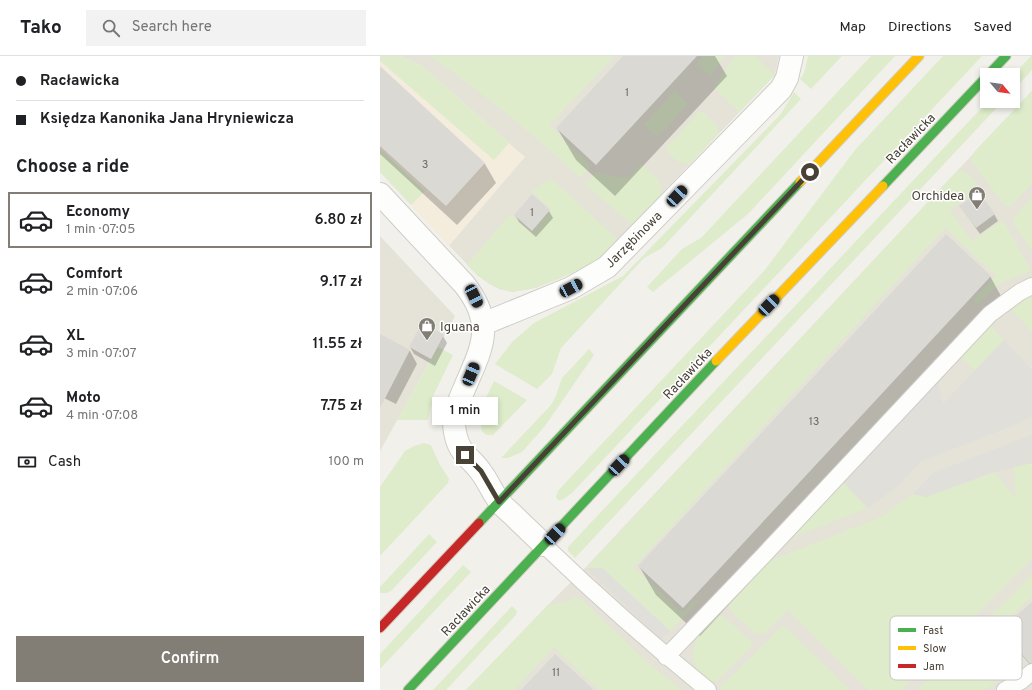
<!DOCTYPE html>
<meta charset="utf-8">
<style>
body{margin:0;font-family:Overpass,sans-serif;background:#f2f2f2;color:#202124;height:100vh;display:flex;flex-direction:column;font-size:15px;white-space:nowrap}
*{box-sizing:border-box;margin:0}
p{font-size:13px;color:#757577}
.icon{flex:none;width:22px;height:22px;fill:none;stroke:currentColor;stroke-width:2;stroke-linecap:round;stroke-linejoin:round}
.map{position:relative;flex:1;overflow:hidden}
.side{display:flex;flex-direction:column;background:#fff;width:380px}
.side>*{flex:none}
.top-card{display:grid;align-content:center;height:88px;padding:0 16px;background:#fff}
.needle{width:26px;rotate:119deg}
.fabs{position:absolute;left:600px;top:12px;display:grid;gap:8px}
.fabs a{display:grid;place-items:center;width:40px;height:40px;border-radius:0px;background:#fff;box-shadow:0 2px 6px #0003;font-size:20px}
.end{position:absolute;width:18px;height:18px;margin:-9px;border:5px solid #484136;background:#fff;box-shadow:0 0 0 2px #fff}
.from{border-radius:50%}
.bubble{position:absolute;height:28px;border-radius:0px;background:#fff;box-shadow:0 2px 6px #0003;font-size:13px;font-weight:600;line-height:28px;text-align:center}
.car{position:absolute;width:12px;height:24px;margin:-12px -6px;border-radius:5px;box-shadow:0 0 3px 1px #0007;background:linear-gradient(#222 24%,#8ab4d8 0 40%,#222 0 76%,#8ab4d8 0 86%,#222 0)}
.top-card b{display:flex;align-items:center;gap:14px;height:38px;font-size:15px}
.top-card b+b{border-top:1px solid #e0e0e0}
.top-card i{width:10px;height:10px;background:#202124}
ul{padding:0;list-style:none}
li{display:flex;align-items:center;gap:12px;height:56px;margin:0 8px 6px;padding:0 8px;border:2px solid transparent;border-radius:0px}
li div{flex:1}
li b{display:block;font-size:15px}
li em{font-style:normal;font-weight:600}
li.active{border-color:#837e75}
li>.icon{width:36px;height:36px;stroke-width:1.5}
h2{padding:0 16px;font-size:18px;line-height:48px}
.pay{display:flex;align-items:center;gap:10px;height:44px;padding:0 16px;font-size:15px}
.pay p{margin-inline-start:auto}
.cta{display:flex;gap:8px;margin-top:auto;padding:8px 16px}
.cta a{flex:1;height:46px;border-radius:0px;background:#837e75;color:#fff;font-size:16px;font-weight:600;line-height:46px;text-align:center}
header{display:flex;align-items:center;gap:24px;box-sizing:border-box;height:56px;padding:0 20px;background:#fff;border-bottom:1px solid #e0e0e0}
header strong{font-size:19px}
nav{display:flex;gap:22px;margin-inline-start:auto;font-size:14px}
.search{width:280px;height:36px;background:#f2f2f2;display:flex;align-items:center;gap:10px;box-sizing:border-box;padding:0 14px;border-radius:0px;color:#757577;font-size:15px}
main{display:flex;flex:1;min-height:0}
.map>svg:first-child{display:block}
.residential{fill:#e5e2d8}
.commercial{fill:#f4ecdd}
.green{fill:#deeccb}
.parking{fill:#e0dfda}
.shadow{fill:#0003}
.building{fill:#dbd9d3}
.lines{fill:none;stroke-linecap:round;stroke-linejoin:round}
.lane-casing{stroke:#cfcdc8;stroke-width:18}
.street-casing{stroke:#cfcdc8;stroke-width:24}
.fast-casing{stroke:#d1cdc2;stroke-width:11}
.slow-casing{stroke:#d1cdc2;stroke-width:11}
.jam-casing{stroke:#d1cdc2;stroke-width:11}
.lane{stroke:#fdfdfc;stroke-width:16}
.street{stroke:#fdfdfc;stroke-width:22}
.fast{stroke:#4caf50;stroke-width:9}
.slow{stroke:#ffc107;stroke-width:9}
.jam{stroke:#c62828;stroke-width:9}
.route{stroke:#484136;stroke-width:5}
.labels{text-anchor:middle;stroke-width:3;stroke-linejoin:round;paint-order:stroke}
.number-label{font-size:11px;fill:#6e685e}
.street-label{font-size:13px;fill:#484136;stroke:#fff}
.poi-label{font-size:13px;fill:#484136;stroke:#fff;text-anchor:end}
.key{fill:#fff;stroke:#c8c6c3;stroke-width:1}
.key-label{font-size:11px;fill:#484136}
</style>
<header>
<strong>Tako</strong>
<div class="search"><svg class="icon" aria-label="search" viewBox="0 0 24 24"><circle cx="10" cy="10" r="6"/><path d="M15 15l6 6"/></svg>Search here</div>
<nav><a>Map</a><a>Directions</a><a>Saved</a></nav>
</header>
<main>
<section class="side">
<div class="top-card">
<b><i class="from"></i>Racławicka</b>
<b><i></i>Księdza Kanonika Jana Hryniewicza</b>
</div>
<h2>Choose a ride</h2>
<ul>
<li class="active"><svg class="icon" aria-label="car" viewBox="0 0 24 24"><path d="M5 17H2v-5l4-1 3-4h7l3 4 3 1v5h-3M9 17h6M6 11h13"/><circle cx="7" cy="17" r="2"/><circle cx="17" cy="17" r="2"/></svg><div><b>Economy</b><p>1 min · 07:05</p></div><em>6.80 zł</em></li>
<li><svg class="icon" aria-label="car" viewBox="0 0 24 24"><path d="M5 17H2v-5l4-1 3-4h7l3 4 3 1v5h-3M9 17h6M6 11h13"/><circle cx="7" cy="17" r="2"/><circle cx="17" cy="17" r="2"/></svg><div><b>Comfort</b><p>2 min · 07:06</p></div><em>9.17 zł</em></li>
<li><svg class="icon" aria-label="car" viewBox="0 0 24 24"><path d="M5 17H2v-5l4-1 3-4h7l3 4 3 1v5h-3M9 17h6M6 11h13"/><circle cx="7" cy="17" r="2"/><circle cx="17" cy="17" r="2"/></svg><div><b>XL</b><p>3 min · 07:07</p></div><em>11.55 zł</em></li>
<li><svg class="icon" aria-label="car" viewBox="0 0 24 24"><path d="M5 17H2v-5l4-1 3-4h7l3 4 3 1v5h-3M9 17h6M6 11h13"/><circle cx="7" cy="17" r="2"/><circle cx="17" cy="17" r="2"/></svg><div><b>Moto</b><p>4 min · 07:08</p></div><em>7.75 zł</em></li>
</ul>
<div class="pay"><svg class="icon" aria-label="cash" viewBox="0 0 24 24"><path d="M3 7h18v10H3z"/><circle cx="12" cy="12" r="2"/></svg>Cash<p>100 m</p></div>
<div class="cta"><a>Confirm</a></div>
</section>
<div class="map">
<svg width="652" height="634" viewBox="0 0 652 634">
<rect width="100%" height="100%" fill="#f1f0eb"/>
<path class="residential" d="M0 0H399L395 19 223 199 213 206 202 212 156 232 132 236 119 233 111 229 97 219 0 116Z
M652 35V634H86L168 549 206 511Z
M0 180 75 260 0 395Z"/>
<path class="commercial" d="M0 0H20L42 10 145 101 69 190 0 116Z"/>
<path class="green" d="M0 0H20L42 10 129 87 114 104 0 5Z
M50 0H235L169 69 211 110 200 122C153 78 103 37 50 0Z
M324 0H345L330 21 317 8Z
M355 0H375L395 19 359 56 334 31Z
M428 0H462L431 33 420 23 424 17Z
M491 0H515L368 158 273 236 267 231 302 193 321 182Z
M563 0H602L192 437 182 444H178L176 441 178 435 187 425 384 215 475 94Z
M651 0H652V14L633 35V19Z
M295 35 308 48 277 81 264 69Z
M652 35V128L631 150H625L591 105 594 96Z
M414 36 421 43 282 192 264 202 181 292 172 318 157 333 115 308 133 285 154 267 243 220 401 58Z
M608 45H623L195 502 188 495V491Z
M319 56H323L336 68 339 77 310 108C298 109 295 103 287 95V91Z
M0 93 45 135 31 149 0 116Z
M261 108 279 124 282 138 254 167 251 168 205 128 218 115 222 119 248 122Z
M581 115C590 116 595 125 599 133L570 154 592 185 623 164 651 215 621 227 597 248 593 245 616 220 565 172 254 511 302 557 316 543 319 545 290 575 223 512H206L576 116Z
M171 123 175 126 236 182C233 192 222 201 213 206 199 216 147 238 130 235 112 232 100 222 87 209L130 158 152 176 171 154 151 135Z
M652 142V195L634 168V161Z
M652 240V276L631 253 644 243Z
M610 269 624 284 595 314 580 301Z
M58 291 73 299 54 338 48 364H17Z
M209 293 214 299 165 370 142 396 128 402H121L171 349 175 342 182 322Z
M114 325 147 344 113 379H106L102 375 100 365 105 344Z
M44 387 51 389 60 409 69 423 68 427 0 500V431L25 395 34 390Z
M652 407V503L521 634H488L408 554 384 578 375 577 350 555 349 549 387 506 501 461 533 438 546 441 614 416 635 441 634 411Z
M462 425 488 452 405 484Z
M49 478 57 486 11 535 6 537H0V531Z
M83 509 91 516 0 613V598Z
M652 519V541L615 574 639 600 631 608 599 572Z
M195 542 201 543 268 607 302 634H219L174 591 134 634H86L168 549C178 548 186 546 195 542Z
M132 550 137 555 136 559 66 634H53Z
M338 559 344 561 374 588 337 625 329 624 316 612 313 599 317 580Z
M403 569 470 634H391L387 633 384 634H342L339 632Z
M591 578 628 618 605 634H537Z"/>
<path class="parking" d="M624 284 652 314V360L639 367 540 406 519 429 488 452 462 425 558 325 563 348Z
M652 379V407L614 416 546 441 533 438 553 417Z
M206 512H222L290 575 281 584Z"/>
<path class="shadow" d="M244 0H335L347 20 235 140 196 104 177 72Z
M1 12 105 108 116 127 77 169 0 98V14Z
M169 155 173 162 156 181 139 166 135 159Z
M585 157 614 158 618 165 600 178Z
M610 220 626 249 320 580 276 539 259 510Z
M0 280 30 295 37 308 16 348 2 341 0 345Z
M63 280 67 287 55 310 34 298 30 291Z
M652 548V611L626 581 622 574Z"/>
<path class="building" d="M243 0H317L216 109 176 72Z
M0 10 105 107 66 150 0 90Z
M599 136 615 158 596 172 579 150Z
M152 138 170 154 152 175 134 159Z
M566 178 611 220 303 552 258 510Z
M42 267 64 279 51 303 29 291Z
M0 278 30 294 0 352Z
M652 546V607H649L621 573Z
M175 598 214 634H141Z"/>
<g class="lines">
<defs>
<path id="lane" d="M164 489C217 540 271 588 328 634
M286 601 382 501 610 258 640 236 652 230
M625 634 641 625 652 616"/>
<path id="street" d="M0 138 84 228C118 271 100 294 82 338 77 350 72 363 75 376 79 399 90 400 101 416 108 425 112 436 119 445 122 450 129 455 134 460 144 470 154 479 164 489
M103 268 191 232 227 211 401 33 407 22 412 0"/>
<path id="fast" d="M608 19 626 0
M503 130 607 20
M99 467 420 126
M28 634 336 305"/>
<path id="slow" d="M420 126 539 0
M336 305 503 130"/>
<path id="jam" d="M0 572 99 467"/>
</defs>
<use href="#lane" class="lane-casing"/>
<use href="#street" class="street-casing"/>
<use href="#fast" class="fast-casing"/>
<use href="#slow" class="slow-casing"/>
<use href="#jam" class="jam-casing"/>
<use href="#lane" class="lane"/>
<use href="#street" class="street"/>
<use href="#fast" class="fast"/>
<use href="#slow" class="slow"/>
<use href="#jam" class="jam"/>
</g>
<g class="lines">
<path class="route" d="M85 399 101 415 119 446 430 116"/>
</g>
<defs>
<symbol id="shop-pin" viewBox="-11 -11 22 30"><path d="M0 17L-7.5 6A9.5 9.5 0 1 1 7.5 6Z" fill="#837e75" stroke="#fff"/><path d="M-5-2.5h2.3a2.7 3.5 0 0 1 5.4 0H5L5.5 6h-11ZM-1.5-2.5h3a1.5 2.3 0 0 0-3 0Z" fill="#fff"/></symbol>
</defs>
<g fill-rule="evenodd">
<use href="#shop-pin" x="587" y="129" width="20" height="27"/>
<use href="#shop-pin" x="37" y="260" width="20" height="27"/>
</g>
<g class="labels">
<g class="number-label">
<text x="247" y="40">1</text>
<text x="45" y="112">3</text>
<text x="152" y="160">1</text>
<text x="434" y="369">13</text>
<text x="176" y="620">11</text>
</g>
<g class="street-label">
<text transform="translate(530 82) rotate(-46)" y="5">Racławicka</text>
<text transform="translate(253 183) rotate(-45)" y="5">Jarzębinowa</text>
<text transform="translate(307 317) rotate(-47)" y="5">Racławicka</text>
<text transform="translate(85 554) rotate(-47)" y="5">Racławicka</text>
</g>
<g class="poi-label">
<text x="584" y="144">Orchidea</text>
<text x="60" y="275" text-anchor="start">Iguana</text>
</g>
</g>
<rect x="510" y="560" width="132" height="64" rx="6" class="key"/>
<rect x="518" y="572" width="18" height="4" fill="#4caf50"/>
<rect x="518" y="590" width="18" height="4" fill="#ffc107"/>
<rect x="518" y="608" width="18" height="4" fill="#c62828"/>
<g class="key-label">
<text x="543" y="578">Fast</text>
<text x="543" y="596">Slow</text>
<text x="543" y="614">Jam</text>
</g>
</svg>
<div class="fabs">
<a><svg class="needle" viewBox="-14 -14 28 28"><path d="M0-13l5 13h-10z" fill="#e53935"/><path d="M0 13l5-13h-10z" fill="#757577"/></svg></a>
</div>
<i class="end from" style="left:430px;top:116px"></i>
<i class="end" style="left:85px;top:399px"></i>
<div class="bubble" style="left:52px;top:341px;width:66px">1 min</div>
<i class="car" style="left:297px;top:140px;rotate:43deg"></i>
<i class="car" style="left:191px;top:232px;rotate:62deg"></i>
<i class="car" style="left:94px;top:240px;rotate:154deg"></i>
<i class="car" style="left:389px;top:249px;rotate:44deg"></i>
<i class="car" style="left:91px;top:318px;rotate:23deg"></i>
<i class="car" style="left:239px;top:409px;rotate:43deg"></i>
<i class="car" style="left:175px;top:478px;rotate:43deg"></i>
</div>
</main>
